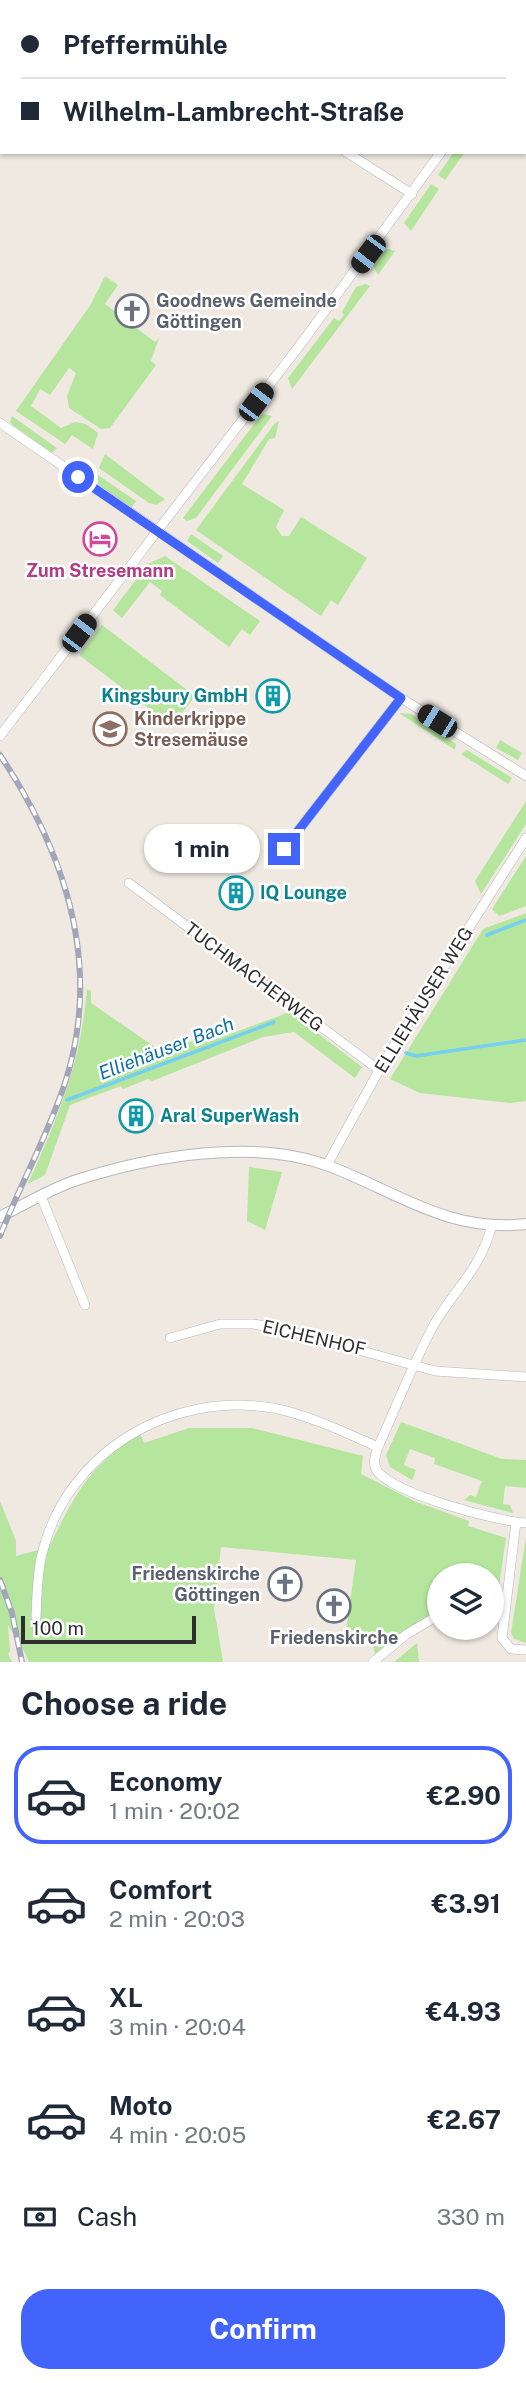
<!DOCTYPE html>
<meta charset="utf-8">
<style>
body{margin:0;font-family:"Public Sans",sans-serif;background:#f6f6f7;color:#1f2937;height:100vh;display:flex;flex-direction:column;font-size:26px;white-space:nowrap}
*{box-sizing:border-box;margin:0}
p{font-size:23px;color:#747a83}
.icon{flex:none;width:38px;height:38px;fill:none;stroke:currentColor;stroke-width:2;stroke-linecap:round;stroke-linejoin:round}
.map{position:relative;height:1662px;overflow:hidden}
.drawer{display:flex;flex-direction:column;background:#fff;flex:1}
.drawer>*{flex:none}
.guide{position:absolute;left:0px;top:0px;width:527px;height:154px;box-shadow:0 2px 5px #0004;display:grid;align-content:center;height:154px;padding:0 21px;background:#fff}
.tools{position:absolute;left:427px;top:1563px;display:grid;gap:14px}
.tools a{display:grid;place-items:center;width:77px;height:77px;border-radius:50%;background:#fff;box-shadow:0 2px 5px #0004;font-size:35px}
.scale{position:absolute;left:21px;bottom:18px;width:175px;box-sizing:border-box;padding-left:7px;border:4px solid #2e2e2e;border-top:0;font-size:19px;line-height:24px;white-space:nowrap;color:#2e2e2e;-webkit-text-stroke:5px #fff;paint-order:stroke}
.end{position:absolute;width:32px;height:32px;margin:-16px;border:9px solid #4264fb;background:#fff;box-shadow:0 0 0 4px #fff}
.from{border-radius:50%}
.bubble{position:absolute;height:49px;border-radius:24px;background:#fff;box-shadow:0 2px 5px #0004;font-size:23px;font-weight:700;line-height:49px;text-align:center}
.car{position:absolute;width:21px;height:42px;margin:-21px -10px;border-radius:9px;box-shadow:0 0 5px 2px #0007;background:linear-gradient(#222 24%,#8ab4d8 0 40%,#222 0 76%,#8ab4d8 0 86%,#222 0)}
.guide b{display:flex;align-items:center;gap:24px;height:66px;font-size:26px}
.guide b+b{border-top:2px solid #e0e1e3}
.guide i{width:18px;height:18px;background:#1f2937}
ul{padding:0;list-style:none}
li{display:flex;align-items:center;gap:21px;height:98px;margin:0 14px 10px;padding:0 7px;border:4px solid transparent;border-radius:28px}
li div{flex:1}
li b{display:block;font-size:26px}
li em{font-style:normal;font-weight:700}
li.active{border-color:#4264fb}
li>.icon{width:63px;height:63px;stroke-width:1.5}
h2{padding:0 21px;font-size:32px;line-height:84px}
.pay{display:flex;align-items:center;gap:18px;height:77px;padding:0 21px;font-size:26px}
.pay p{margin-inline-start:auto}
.primary-button{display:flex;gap:14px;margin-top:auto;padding:14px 21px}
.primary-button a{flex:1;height:80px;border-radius:28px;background:#4264fb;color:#fff;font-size:28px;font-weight:700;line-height:80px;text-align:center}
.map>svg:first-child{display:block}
.green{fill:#b6e59e}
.pier{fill:#efe9e1}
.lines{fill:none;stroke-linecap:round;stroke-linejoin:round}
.stream{stroke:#75cff0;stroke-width:3.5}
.minor-casing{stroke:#b4b7c1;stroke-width:10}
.tertiary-casing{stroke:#b4b7c1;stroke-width:12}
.minor{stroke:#fff;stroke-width:9}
.tertiary{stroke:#fff;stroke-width:10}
.rail-casing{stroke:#a3a6b8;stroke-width:6}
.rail{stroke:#fff;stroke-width:3.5;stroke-dasharray:10;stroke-linecap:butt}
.route{stroke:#4264fb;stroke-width:9}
.labels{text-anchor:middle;stroke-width:5;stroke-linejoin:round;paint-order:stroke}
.worship-label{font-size:18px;font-weight:bold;fill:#5b616d;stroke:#fff;text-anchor:start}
.hotel-label{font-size:18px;font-weight:bold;fill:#b23c85;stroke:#fff}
.culture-label{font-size:18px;font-weight:bold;fill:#0d838f;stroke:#fff;text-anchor:start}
.education-label{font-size:18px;font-weight:bold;fill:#785e54;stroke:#fff;text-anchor:start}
.street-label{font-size:18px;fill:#2e2e2e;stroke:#fff}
.water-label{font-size:19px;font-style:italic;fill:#0d6fa3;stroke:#fff}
</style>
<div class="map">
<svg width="526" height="1662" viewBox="0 0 526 1662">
<rect width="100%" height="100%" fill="#efe9e1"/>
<path class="green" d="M454 152H465L445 180 438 175Z
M431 184 439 189 411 231 404 223Z
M389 249 395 251 378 275 373 266 384 250Z
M105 276 118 285 105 304 155 342 159 338 151 361 156 365 110 428 101 429 69 408 67 396 76 373 69 368 50 395 40 389 31 406 61 428 75 422 86 424 98 433 93 449 72 435 65 444 16 411 91 304Z
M365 284 370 286 292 389 288 378 334 318 339 321 344 315 342 312 356 287Z
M264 414 272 416 196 518 187 521 183 518 261 415Z
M12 416 57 448 52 453 10 423Z
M279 421 275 438 269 439 242 484 284 510 276 527 282 536H289L301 517 367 558 338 605 331 600 321 616 196 530 275 423Z
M105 454 159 495 165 499 157 505 149 503 99 468Z
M98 475 136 501 131 508 98 484Z
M191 534 223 556 218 563 187 541Z
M165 556 260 621 250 635 242 629 229 647 160 595 162 591 150 582 122 618 113 610 148 564Z
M102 625 195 696 172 726 79 655Z
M399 713 411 714 456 744 455 750Z
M500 740 522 753 518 760 496 748Z
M467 750 512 778 508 784 461 754Z
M526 801V824L481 894 475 881Z
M526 856V906L499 916 492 909Z
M526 913V1101L510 1103 420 1093 390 1079 483 929Z
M87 989 91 991V1003L162 1052 212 1034 214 1040 290 1012 362 1067 355 1078 294 1032 263 1037 152 1081 148 1079 123 1089 121 1086 70 1105 45 1175 28 1184C59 1114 80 1067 87 989Z
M249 1167 282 1172 265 1230 247 1221Z
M401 1422 502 1459 526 1460V1488L505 1486 503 1504 510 1505 513 1513 464 1500 470 1495 476 1497 482 1481 434 1464 435 1458 410 1449 404 1465 416 1470 412 1480 390 1467 386 1455Z
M189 1428H252L363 1456 361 1474 414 1501 469 1521 468 1526 506 1538 495 1613H492V1575H439V1611L408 1628 375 1655 372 1633 346 1630 356 1560 221 1547 214 1608 223 1662H0V1501L16 1541V1556L49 1547C76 1493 88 1467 140 1433L144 1443Z
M526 1537V1643L514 1639 511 1633Z
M417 1643 419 1662H394Z"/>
<path class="pier" d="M8 1625 25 1653 29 1662H12L8 1654 10 1651Z"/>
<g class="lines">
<path class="stream" d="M487 935 526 920
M406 1053 416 1056 526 1040
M67 1100 274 1022"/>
<defs>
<path id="minor" d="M105 0 108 2
M525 23 526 21
M346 152 412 194
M0 423 401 698 526 776
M0 736 303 341 441 152
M284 849 401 698
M129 883 379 1070
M327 1165 383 1063 526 838
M41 1196 85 1305
M492 1225C480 1270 457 1286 435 1323 414 1360 396 1408 378 1447 375 1455 372 1465 378 1472 398 1495 496 1521 526 1523
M170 1338 220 1324H253L282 1329 435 1371 526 1377
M516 1522 502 1638 511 1649 526 1650
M36 1617C37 1596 37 1574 42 1554 67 1451 171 1391 273 1408 309 1415 344 1432 378 1447
M492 1617 504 1619
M373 1662 407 1634 439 1615"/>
<path id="tertiary" d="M0 1217C25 1204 50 1189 77 1180 151 1156 255 1138 329 1166 397 1192 449 1233 526 1224"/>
</defs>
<use href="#minor" class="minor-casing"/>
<use href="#tertiary" class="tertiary-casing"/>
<use href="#minor" class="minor"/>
<use href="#tertiary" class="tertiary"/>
<defs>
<path id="rail" d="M0 755C66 854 103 965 65 1083 48 1135 20 1185 0 1236
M0 1580 12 1613 22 1662"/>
</defs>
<use href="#rail" class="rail-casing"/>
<use href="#rail" class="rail"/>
</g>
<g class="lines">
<path class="route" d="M78 477 401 698 284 849"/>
</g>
<defs>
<symbol id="church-ring" viewBox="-11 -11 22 22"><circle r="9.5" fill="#fff" stroke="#6b7280" stroke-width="1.5"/><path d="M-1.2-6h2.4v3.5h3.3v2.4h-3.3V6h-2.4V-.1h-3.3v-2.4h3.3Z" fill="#6b7280"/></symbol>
<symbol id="hotel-ring" viewBox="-11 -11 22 22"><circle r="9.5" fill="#fff" stroke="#d1479c" stroke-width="1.5"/><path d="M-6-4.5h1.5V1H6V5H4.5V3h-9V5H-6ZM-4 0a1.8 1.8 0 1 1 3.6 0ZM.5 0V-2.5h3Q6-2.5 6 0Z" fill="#d1479c"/></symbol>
<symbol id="building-ring" viewBox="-11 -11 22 22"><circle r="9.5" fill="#fff" stroke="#0f9aa8" stroke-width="1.5"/><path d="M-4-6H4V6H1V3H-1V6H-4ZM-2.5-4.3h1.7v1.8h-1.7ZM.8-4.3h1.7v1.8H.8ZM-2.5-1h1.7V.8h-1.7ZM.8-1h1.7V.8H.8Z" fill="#0f9aa8"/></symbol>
<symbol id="school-ring" viewBox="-11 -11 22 22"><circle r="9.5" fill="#fff" stroke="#8d6e63" stroke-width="1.5"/><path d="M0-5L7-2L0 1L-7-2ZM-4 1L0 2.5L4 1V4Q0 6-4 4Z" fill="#8d6e63"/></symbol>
</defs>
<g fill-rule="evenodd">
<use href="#church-ring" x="113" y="292" width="38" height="38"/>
<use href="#hotel-ring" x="81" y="520" width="38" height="38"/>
<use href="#building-ring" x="254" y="677" width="38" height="38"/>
<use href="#school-ring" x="91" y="710" width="38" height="38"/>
<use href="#building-ring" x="217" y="874" width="38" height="38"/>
<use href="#building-ring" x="117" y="1097" width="38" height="38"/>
<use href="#church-ring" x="266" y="1565" width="38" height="38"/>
<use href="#church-ring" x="315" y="1587" width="38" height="38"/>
</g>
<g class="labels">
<g class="worship-label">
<text x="156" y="307">Goodnews Gemeinde<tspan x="156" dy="21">Göttingen</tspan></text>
<text x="260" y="1580" text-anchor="end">Friedenskirche<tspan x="260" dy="21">Göttingen</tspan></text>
<text x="334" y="1644" text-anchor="middle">Friedenskirche</text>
</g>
<g class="hotel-label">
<text x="100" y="577">Zum Stresemann</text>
</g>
<g class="culture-label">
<text x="248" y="702" text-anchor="end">Kingsbury GmbH</text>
<text x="260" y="899">IQ Lounge</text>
<text x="160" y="1122">Aral SuperWash</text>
</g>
<g class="education-label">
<text x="134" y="725">Kinderkrippe<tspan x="134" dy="21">Stresemäuse</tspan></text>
</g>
<g class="street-label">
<text transform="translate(254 977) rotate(37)" y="6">TUCHMACHERWEG</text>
<text transform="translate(424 1000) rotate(-58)" y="6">ELLIEHÄUSER WEG</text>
<text transform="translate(314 1338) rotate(13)" y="6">EICHENHOF</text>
</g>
<g class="water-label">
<text transform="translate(166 1048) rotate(-21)" y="7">Elliehäuser Bach</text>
</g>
</g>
</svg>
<div class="tools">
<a><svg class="icon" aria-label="layers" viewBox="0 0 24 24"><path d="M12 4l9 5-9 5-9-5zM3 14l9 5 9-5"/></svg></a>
</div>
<div class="scale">100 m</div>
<i class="end from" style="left:78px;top:477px"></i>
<i class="end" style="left:284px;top:849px"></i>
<div class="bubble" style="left:144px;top:824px;width:116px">1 min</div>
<i class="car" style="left:368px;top:254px;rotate:217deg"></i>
<i class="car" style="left:256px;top:402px;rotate:37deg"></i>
<i class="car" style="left:79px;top:633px;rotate:37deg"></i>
<i class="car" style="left:437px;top:721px;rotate:302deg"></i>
<div class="guide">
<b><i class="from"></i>Pfeffermühle</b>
<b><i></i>Wilhelm-Lambrecht-Straße</b>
</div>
</div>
<section class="drawer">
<h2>Choose a ride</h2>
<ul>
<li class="active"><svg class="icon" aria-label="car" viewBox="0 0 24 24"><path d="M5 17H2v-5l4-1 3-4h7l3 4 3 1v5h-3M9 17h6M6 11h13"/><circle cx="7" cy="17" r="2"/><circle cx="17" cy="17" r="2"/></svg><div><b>Economy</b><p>1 min · 20:02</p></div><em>€2.90</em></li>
<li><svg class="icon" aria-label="car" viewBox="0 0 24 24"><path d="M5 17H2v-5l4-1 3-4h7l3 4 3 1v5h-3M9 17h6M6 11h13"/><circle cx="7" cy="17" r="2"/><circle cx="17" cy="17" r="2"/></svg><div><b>Comfort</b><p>2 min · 20:03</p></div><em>€3.91</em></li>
<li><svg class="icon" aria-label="car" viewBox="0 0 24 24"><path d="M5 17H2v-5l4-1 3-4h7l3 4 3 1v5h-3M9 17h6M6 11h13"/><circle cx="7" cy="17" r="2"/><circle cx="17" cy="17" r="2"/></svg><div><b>XL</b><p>3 min · 20:04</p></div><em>€4.93</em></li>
<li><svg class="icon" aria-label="car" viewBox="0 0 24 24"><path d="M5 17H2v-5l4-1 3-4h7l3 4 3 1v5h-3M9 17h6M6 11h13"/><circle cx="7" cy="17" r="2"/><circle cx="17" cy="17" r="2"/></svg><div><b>Moto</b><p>4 min · 20:05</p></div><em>€2.67</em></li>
</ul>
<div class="pay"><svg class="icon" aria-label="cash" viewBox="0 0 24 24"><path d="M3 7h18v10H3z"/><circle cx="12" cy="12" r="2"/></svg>Cash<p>330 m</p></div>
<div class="primary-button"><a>Confirm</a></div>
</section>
